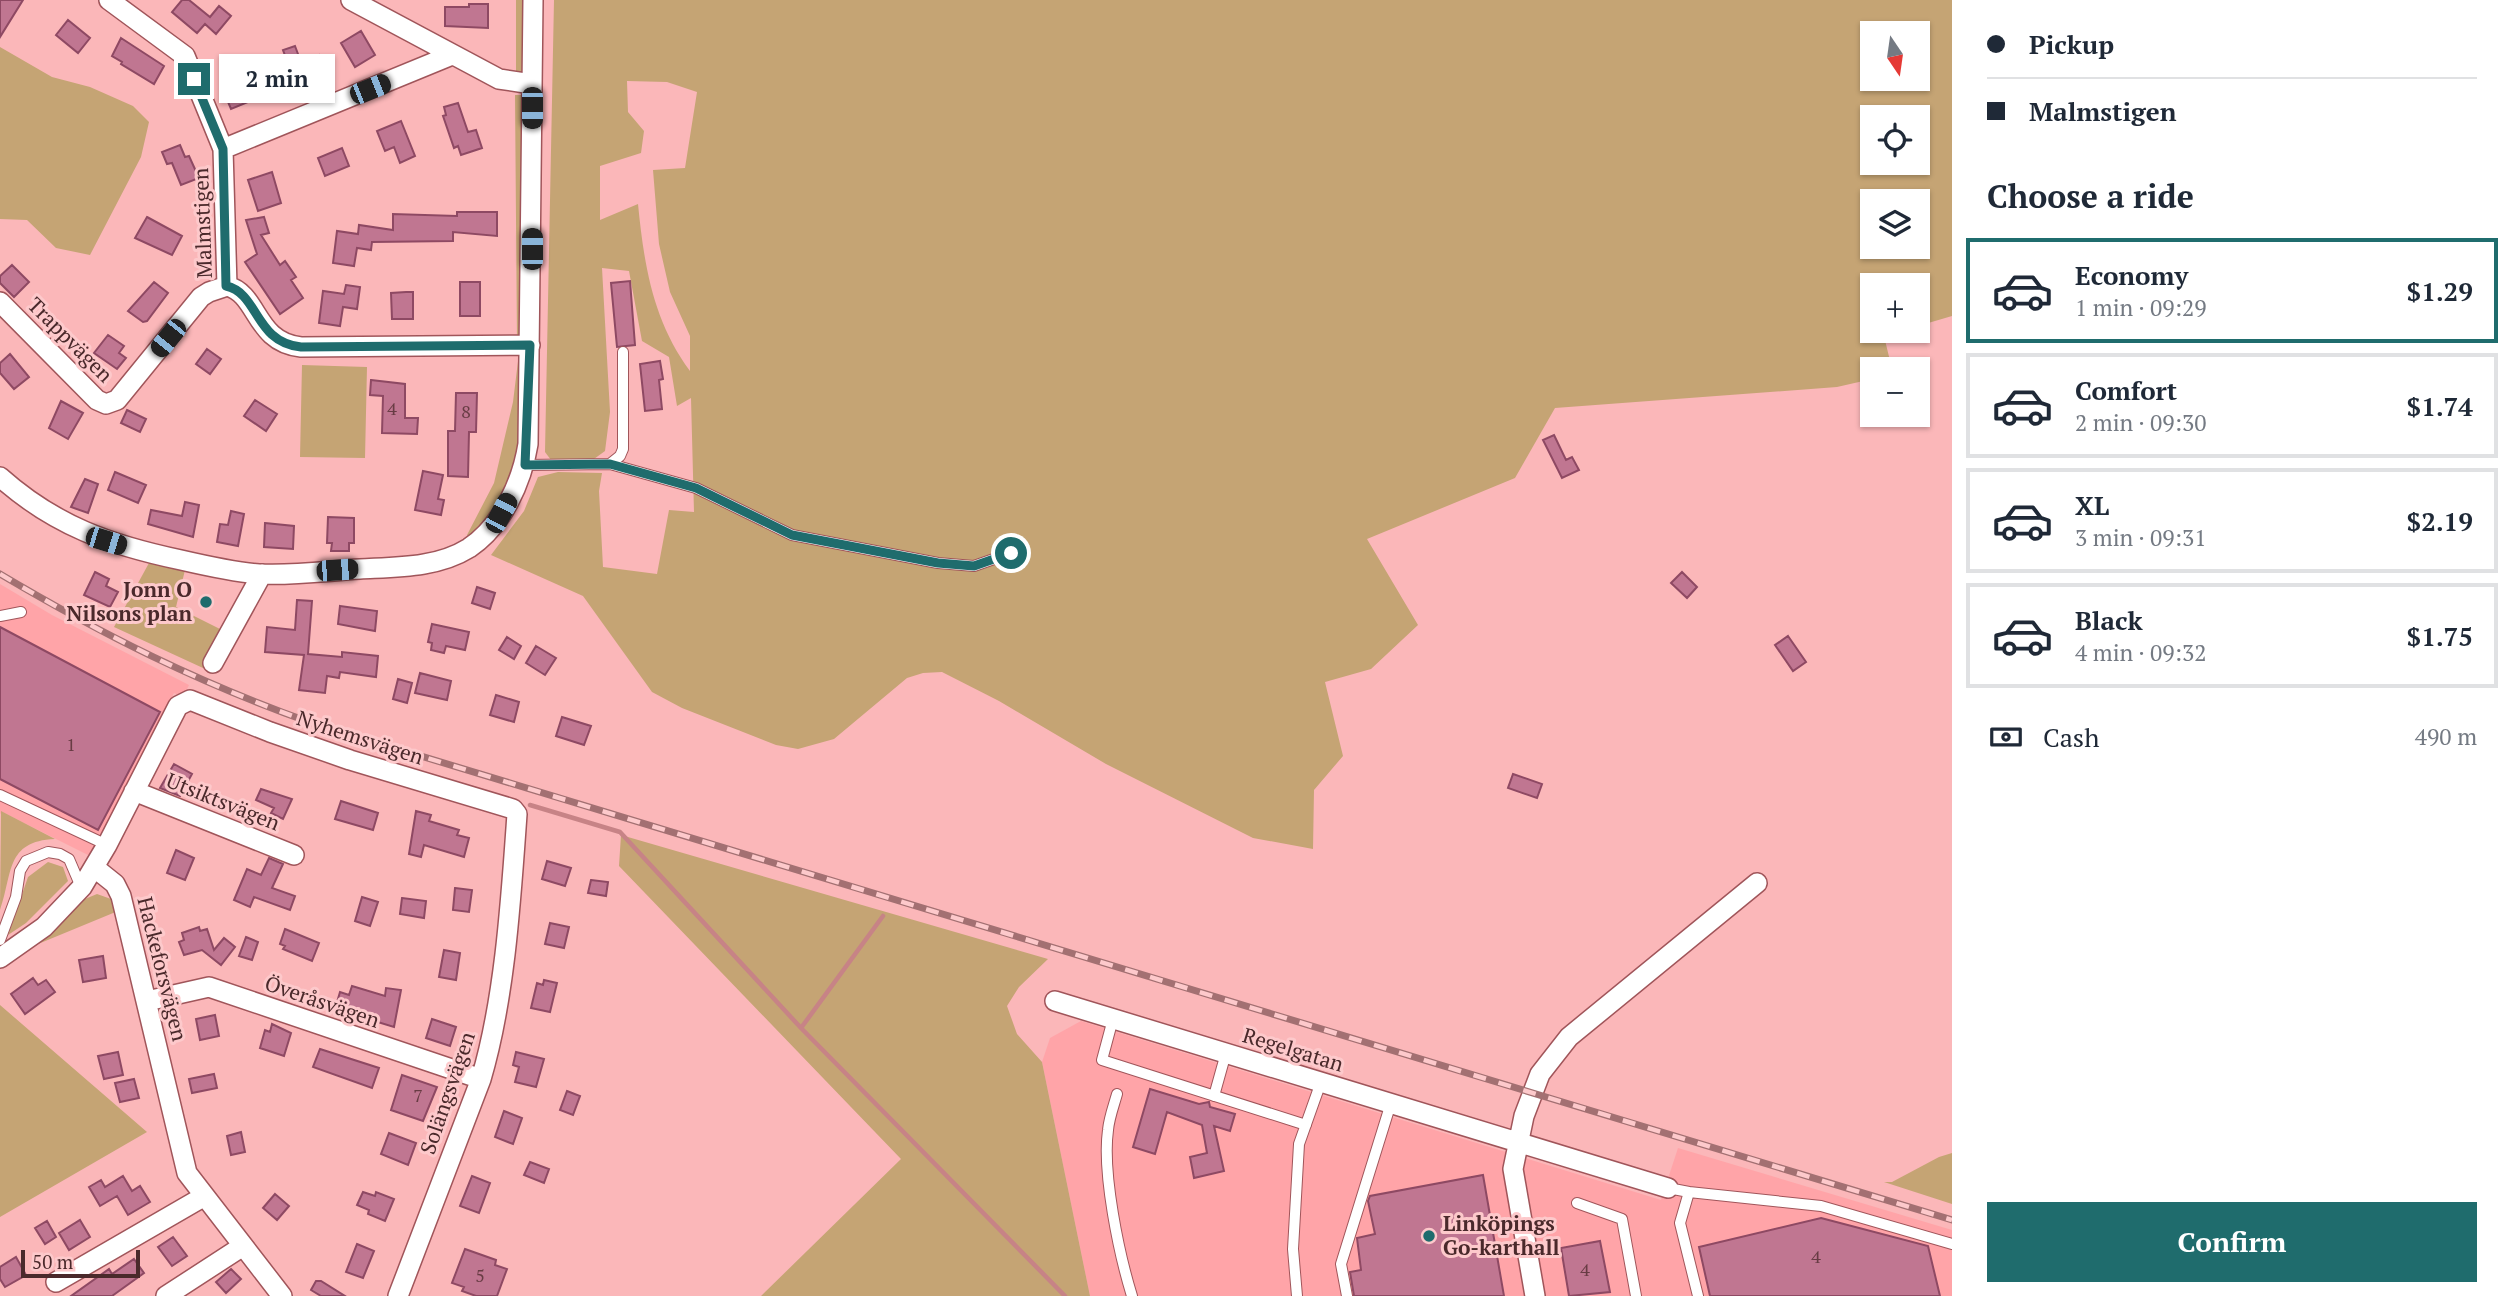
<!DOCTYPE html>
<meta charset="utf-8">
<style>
body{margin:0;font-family:"PT Serif",serif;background:#f6f6f7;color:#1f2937;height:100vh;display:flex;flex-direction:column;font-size:26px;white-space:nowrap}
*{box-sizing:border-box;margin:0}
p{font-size:23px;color:#747a83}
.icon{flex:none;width:38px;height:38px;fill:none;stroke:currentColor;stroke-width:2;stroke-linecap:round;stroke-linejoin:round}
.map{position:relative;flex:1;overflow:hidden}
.details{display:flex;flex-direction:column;background:#fff;width:560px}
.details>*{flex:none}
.top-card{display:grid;align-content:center;height:154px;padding:0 35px;background:#fff}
.needle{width:46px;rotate:167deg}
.tools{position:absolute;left:1860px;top:21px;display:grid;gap:14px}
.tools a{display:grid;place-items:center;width:70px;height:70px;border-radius:0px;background:#fff;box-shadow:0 2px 5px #0004;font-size:35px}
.scale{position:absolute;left:21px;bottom:18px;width:119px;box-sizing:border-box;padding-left:7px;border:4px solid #4a292b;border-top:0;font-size:19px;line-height:24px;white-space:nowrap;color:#4a292b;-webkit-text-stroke:5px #fdc9cb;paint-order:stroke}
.end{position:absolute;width:32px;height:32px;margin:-16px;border:9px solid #1f6c6d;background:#fff;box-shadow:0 0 0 4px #fff}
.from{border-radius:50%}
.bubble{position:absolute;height:49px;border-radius:0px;background:#fff;box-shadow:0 2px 5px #0004;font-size:23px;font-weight:800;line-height:49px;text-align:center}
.car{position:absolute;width:21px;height:42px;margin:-21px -10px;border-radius:9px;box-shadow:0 0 5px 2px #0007;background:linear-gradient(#222 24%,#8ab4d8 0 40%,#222 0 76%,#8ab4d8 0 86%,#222 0)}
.top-card b{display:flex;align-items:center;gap:24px;height:66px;font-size:26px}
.top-card b+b{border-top:2px solid #e0e1e3}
.top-card i{width:18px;height:18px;background:#1f2937}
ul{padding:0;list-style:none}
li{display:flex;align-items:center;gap:21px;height:105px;margin:0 14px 10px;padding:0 21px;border:4px solid #e0e1e3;border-radius:0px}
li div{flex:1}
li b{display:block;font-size:26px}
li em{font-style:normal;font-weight:800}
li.selected{border-color:#1f6c6d}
li>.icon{width:63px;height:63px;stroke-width:1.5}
h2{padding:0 35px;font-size:32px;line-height:84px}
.pay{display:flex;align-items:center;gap:18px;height:77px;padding:0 35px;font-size:26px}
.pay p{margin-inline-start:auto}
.button{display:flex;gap:14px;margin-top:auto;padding:14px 35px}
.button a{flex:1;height:80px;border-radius:0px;background:#1f6c6d;color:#fff;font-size:28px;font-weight:800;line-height:80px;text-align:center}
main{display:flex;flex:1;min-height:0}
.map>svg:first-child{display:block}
.built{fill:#ffa4a8}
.green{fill:#c5a474;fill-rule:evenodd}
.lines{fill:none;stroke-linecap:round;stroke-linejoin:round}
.stream{stroke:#c78386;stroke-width:4.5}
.building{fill:#c07691;stroke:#8e4963;stroke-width:2}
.lane-casing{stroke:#a0555a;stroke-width:12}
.street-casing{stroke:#a0555a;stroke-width:22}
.lane{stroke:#fff;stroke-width:10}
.street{stroke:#fff;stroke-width:19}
.rail-casing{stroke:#a37072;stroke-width:7}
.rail{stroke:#fdc9cb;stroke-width:4.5;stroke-dasharray:13;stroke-linecap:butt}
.route{stroke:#1f6c6d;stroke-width:9}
.poi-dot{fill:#1f6c6d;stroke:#fdc9cb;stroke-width:2.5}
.labels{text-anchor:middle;stroke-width:6;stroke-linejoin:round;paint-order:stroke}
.number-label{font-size:18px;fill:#683c44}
.street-label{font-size:21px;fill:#4a292b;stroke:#fdc9cb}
.poi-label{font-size:21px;font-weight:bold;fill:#4a292b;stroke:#fdc9cb;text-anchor:end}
</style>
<main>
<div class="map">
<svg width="1952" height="1296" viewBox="0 0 1952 1296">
<rect width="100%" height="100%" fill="#fbb7b9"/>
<path class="built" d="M0 584 52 615 189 685 183 697 174 693 90 856 2 812 0 814Z
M1081 1021 1661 1200 1678 1148 1952 1230V1296H1090L1042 1062 1050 1038Z"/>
<path class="green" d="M516 0H528L524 71 516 73Z
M554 0H1952V316L1918 326V285H1872V331H1900L1884 336 1892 369H1872V379L1837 387 1555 408 1515 478 1367 539 1418 625 1371 669 1325 682 1343 756 1314 790 1313 849 1253 838 1106 764 999 701 942 672 923 673 907 678 834 739 798 749 776 745 682 708 652 692 583 596 491 555 524 511 538 477 558 472 602 473 599 491 603 567 657 574 669 510 694 512 691 398 677 406 669 357 642 341 629 271 602 268 610 412 605 451 594 459 551 460 545 452ZM1872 33H1918V79H1872ZM627 81 667 82 697 92 685 168 653 170 659 244 670 292 690 336V371C653 321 644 265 638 204L600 220V166L641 153 644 131 628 112ZM1872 117H1918V163H1872ZM1872 201H1918V247H1872Z
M0 47 52 77 90 87 133 106 149 122 141 157 90 255 56 248 27 220 0 219Z
M515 95H525V339L517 341Z
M526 352 516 468 487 522 470 538 467 535 494 483 513 402 519 353Z
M302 365 367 367 365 458 300 457Z
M149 563 185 570 176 607 224 631 211 660 203 668 114 627Z
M1 811 55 839C5 841 13 874 0 910Z
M621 835 1048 959 1019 987 1007 1006 1017 1034 1042 1062 1090 1296H761L901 1159 619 866Z
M48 862 63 867 68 881 26 923 8 935 28 877Z
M97 894 111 899 118 911 38 944 85 899Z
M0 1005 147 1132 0 1217Z
M1952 1153V1204L1884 1182H1892L1939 1157Z"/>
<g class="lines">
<path class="stream" d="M530 805 620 832 801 1028 1065 1296
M801 1028 883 916"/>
</g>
<path class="building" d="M0 0H23L0 37Z
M182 0H189L210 17 219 6 231 16 216 34 205 24 197 33 172 12Z
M469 4H488V28L445 26V7H469Z
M68 20 90 38 78 53 56 35Z
M361 31 375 55 355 67 341 43Z
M121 38 164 66 154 84 121 64 122 62 112 56Z
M295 46 301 62 319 55 326 74 296 85 283 50Z
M248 80 255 99 231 109 223 90Z
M458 103 468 132 476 130 482 148 461 155 458 146 454 148 443 116 446 115 444 107Z
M401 121 415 156 400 163 394 147 385 151 377 131Z
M180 145 185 157 189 156 199 178 181 185 172 163 167 164 162 152Z
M342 148 349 166 325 176 318 158Z
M272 172 281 203 258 211 248 180Z
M457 212H497V236L453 232V241L372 242 371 250 357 248 354 266 333 263 337 231 358 234 359 225 393 230V214L457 216Z
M147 217 182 236 172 255 135 238Z
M264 217 269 233 261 235 280 265 285 261 296 277 291 280 303 298 280 314 245 262 257 254 246 220Z
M12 265 29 282 14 297 0 283V276Z
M630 281 635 345 617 347 611 283Z
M154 282 168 293 147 321 143 322 128 311Z
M460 282H480V316H460Z
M346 285 360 287 357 309 343 307 340 326 319 323 323 291 344 294Z
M406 292H413V319H392L391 293Z
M108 335 124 346 119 353 126 358 117 369 94 353Z
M207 349 221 359 210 374 196 364Z
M10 354 29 377 14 389 0 373V363Z
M660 361 663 379 659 380 662 409 645 411 640 364Z
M371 380 405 384V418H418L417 434 382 433 383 396 370 395Z
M456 393H477L476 432H469L468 477 448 476V431H455Z
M255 400 277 414 266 431 244 416Z
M61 401 83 413 68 439 49 428Z
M127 410 146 419 140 432 121 423Z
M1554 435 1566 460 1572 457 1579 470 1562 478 1543 440Z
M423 471 443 475 438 499 444 500 441 515 415 510Z
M115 472 146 485 138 503 108 490Z
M85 479 98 484 88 513 71 507Z
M185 502 199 505 193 537 148 524 151 510 182 516Z
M231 511 244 514 238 546 217 542 220 524 228 525Z
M328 517 354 518V543H349V551H331L332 543H327Z
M265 523 294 526 293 549 264 547Z
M95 572 109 579 106 586 118 592 110 607 84 595Z
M1682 572 1697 587 1687 598 1671 583Z
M477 587 495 593 490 609 472 603Z
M297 600 312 601 308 654 342 657V652L378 656 376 677 340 672 339 678 327 676 325 693 299 690 304 655 265 652 267 627 295 630Z
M340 606 377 611 375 631 338 624Z
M432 624 469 632 465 650 446 646 444 653 431 650 432 643 428 642Z
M0 627 160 712 98 830 0 779Z
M1788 636 1806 662 1793 671 1775 645Z
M507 637 521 646 514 659 499 650Z
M536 646 556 658 545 675 526 663Z
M420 673 451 681 447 700 415 693Z
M398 679 412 683 407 703 393 699Z
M496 695 519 702 514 722 490 715Z
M562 717 591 726 584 745 556 736Z
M174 764 192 774 180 796 160 788Z
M1513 774 1542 784 1537 798 1508 788Z
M261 789 292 799 283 819 271 813 274 808 256 800Z
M341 801 378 813 373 830 335 819Z
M416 811 431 815 429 821 459 830 457 835 469 838 464 857 424 845 421 857 409 854Z
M176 850 194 858 185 880 167 873Z
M269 858 283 864 272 888 295 896 290 910 254 897 250 907 234 900 247 869 261 875Z
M547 861 571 868 565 886 542 879Z
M591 880 608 882 606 896 588 893Z
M455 888 472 890 469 912 453 910Z
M362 897 378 902 370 926 355 921Z
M402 898 426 901 424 918 400 914Z
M550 923 569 927 564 948 545 944Z
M199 927 200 931 207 929 214 950 224 938 235 947 221 965 202 950 184 955 179 942 184 940 182 933Z
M285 929 319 943 312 961 283 949 285 946 280 944Z
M246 937 258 942 252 960 239 956Z
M444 950 460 953 456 980 439 977Z
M103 956 106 978 83 982 79 960Z
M33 978 38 985 46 980 55 992 25 1014 11 994Z
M544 980 557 983 550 1012 531 1008 537 983 543 985Z
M352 986 385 996 386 988 401 990 394 1027 335 1009 340 992 349 995Z
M215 1015 219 1036 200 1040 196 1019Z
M432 1019 456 1027 450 1046 426 1038Z
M272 1024 291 1033 284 1056 260 1048 265 1030 270 1032Z
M320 1049 379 1068 372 1088 313 1067Z
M118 1052 123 1075 104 1079 98 1056Z
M516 1052 544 1059 536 1087 515 1082 519 1067 513 1065Z
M214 1074 217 1088 192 1093 189 1079Z
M402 1075 437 1087 423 1121 391 1110Z
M134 1079 139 1098 120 1102 115 1083Z
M1150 1089 1199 1104 1209 1102 1210 1107 1235 1114 1230 1131 1214 1126 1224 1171 1194 1178 1190 1157 1207 1153 1202 1125 1167 1112 1155 1154 1133 1147Z
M567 1091 580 1096 573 1115 560 1110Z
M504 1111 522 1118 513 1144 495 1137Z
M241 1132 245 1152 231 1155 227 1136Z
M389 1133 416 1143 408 1165 381 1154Z
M530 1162 549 1169 544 1183 524 1175Z
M1483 1175 1504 1296H1354L1350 1272 1361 1270 1357 1238 1375 1234 1368 1201 1370 1196Z
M123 1176 132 1191 140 1186 150 1202 128 1215 117 1196 100 1206 89 1187 101 1180 105 1187Z
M472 1176 490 1183 479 1213 460 1206Z
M363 1192 375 1196 376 1192 394 1199 385 1221 368 1214 369 1210 357 1205Z
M275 1194 289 1206 277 1220 263 1208Z
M1821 1218 1928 1246 1940 1296H1710L1699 1247Z
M80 1220 90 1237 69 1250 59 1233Z
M47 1221 56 1237 45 1244 35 1228Z
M173 1237 187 1256 172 1266 158 1247Z
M1600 1241 1610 1292 1569 1296 1561 1248Z
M357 1244 374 1251 363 1278 346 1272Z
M465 1249 496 1260 495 1265 507 1269 497 1296H476L462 1291 464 1287 452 1283Z
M16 1257 26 1275 5 1287 0 1279V1267Z
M134 1259 144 1273 112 1296H71L109 1269 112 1274Z
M231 1269 241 1279 226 1293 216 1282Z
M316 1281H321L345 1296H321L311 1290Z"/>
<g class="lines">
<defs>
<path id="lane" d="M610 464 620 456 623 449V352
M525 465 610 464 696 488 792 535 938 563 974 566 1011 553
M0 616 21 612
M0 795 107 845
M0 940 16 897 20 871 26 861 48 852 60 854 69 859 81 887
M1113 1019 1102 1060 1306 1125
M1117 1094C1114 1105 1109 1118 1108 1130 1102 1173 1119 1254 1132 1296
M1214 1096 1226 1053
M1668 1188 1689 1192 1680 1223 1698 1296
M1689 1192 1821 1206 1952 1244
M1577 1203 1622 1219 1636 1296
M1297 1296 1293 1249 1299 1144 1321 1082
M1347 1296 1341 1264 1391 1103"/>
<path id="street" d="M109 0 185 56 223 149 227 286C259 294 254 342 301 347L530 345
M351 0 499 79 532 84
M223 149 452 55
M0 302 97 400 106 404 117 400 201 297 209 292 227 286
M0 477C55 526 110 545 181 560 207 566 233 572 259 574 292 576 327 571 360 569 397 567 437 568 469 548 502 526 522 482 528 444L533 0
M213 663 262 574
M134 791 294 855
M95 868 115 884 121 896 187 1173 282 1296
M0 958 44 927 82 887 107 845 178 706 190 700 270 732 350 760 513 809 517 814C511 899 505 998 481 1079L398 1296
M147 1001 209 987 481 1079
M1055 1001 1668 1188
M56 1282 203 1197
M166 1296 243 1246
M1535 1296 1513 1169 1524 1116 1540 1074 1569 1037 1757 883"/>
</defs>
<use href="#lane" class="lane-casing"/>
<use href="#street" class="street-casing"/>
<use href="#lane" class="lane"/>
<use href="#street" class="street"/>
<defs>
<path id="rail" d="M0 574C103 635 199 683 312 723L1952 1220"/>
</defs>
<use href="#rail" class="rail-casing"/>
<use href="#rail" class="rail"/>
</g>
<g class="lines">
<path class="route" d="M194 79 223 149 226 286C259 293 254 342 301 347L530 345 525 465 610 464 696 488 792 535 938 563 974 566 1011 553"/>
</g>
<g class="poi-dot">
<circle cx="206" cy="602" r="7"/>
<circle cx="1429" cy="1236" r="7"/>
</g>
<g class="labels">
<g class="number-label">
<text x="392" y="415">4</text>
<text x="466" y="418">8</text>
<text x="71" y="751">1</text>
<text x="418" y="1102">7</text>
<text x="1816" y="1263">4</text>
<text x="1585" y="1276">4</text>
<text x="480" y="1282">5</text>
</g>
<g class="street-label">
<text transform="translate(203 223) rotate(-92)" y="7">Malmstigen</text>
<text transform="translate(70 340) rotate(45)" y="7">Trappvägen</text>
<text transform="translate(360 738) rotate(18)" y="7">Nyhemsvägen</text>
<text transform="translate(223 802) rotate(22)" y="7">Utsiktsvägen</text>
<text transform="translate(162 969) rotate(76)" y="7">Hackeforsvägen</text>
<text transform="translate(322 1002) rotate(19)" y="7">Överåsvägen</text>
<text transform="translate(1293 1050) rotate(17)" y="7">Regelgatan</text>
<text transform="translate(448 1093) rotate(-71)" y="7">Solängsvägen</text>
</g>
<g class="poi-label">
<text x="192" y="597">Jonn O<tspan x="192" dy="24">Nilsons plan</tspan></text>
<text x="1443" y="1231" text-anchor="start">Linköpings<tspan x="1443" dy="24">Go-karthall</tspan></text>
</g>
</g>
</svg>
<div class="tools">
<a><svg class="needle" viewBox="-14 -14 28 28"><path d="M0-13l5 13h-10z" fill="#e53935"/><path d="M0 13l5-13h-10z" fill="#747a83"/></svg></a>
<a><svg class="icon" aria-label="locate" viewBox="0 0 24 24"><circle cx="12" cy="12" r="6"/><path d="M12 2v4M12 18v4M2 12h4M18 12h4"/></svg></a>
<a><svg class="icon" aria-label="layers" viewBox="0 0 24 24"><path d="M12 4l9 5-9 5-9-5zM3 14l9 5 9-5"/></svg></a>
<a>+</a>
<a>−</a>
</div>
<div class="scale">50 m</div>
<i class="end from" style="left:1011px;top:553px"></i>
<i class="end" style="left:194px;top:79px"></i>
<div class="bubble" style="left:219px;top:54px;width:116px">2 min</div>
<i class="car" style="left:370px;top:89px;rotate:68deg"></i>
<i class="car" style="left:532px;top:108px;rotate:180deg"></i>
<i class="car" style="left:532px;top:249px;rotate:0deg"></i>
<i class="car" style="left:168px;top:338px;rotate:219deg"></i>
<i class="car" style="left:501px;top:513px;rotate:28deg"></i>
<i class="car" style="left:106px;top:541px;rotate:107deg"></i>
<i class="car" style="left:337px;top:570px;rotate:86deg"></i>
</div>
<section class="details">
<div class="top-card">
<b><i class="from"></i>Pickup</b>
<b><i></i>Malmstigen</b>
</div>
<h2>Choose a ride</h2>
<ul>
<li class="selected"><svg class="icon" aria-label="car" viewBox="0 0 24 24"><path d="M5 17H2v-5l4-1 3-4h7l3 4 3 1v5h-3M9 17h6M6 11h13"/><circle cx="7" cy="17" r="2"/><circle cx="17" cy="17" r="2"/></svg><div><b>Economy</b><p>1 min · 09:29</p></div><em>$1.29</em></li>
<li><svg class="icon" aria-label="car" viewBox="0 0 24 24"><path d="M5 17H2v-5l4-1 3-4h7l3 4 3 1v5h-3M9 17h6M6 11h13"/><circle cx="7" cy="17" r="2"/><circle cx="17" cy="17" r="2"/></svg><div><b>Comfort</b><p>2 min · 09:30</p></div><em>$1.74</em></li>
<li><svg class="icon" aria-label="car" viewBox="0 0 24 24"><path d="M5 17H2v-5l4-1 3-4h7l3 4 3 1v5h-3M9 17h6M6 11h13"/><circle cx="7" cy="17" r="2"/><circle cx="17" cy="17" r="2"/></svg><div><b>XL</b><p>3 min · 09:31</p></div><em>$2.19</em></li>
<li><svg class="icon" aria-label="car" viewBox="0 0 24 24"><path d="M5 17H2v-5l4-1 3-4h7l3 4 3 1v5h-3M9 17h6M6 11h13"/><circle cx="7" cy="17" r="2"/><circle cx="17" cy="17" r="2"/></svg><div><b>Black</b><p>4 min · 09:32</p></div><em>$1.75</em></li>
</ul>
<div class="pay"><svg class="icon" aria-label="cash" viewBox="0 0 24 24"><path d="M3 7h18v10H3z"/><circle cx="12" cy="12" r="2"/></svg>Cash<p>490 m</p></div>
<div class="button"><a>Confirm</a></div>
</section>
</main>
